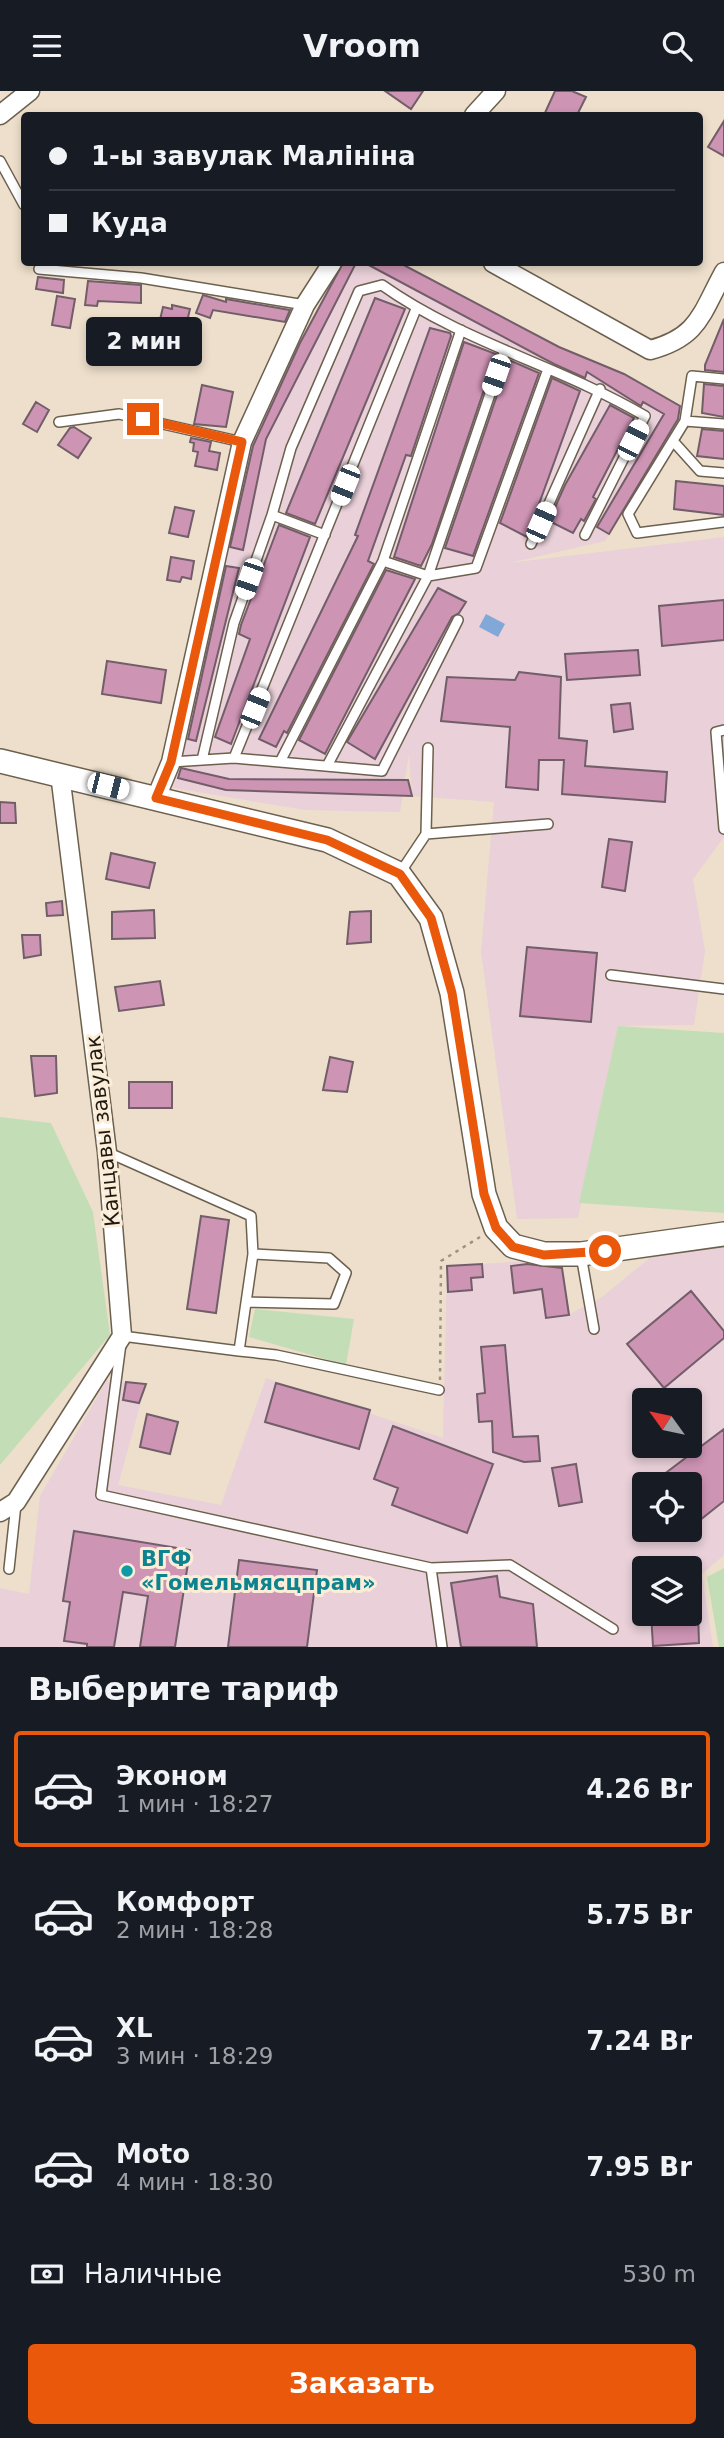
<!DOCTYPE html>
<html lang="ru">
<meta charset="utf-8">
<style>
body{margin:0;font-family:"DejaVu Sans",sans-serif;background:#20242c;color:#f1f3f6;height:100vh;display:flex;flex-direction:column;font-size:26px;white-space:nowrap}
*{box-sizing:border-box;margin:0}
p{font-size:23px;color:#9ea1a6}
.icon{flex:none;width:38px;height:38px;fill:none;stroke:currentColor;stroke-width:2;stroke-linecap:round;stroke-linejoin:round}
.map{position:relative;height:1556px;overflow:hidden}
.details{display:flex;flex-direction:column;background:#171b24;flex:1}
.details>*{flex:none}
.guide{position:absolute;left:21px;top:21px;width:682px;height:154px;border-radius:7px;box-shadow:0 4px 10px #0003;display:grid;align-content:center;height:154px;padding:0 28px;background:#171b24}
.needle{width:46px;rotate:303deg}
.buttons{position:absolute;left:632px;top:1297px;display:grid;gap:14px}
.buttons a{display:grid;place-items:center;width:70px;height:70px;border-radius:7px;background:#171b24;box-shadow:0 4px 10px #0003;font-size:35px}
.end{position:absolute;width:32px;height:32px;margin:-16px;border:9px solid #ea580c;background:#fff;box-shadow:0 0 0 4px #fff}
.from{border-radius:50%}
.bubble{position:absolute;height:49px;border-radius:7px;background:#171b24;box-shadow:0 4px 10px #0003;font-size:23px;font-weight:700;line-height:49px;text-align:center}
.car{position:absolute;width:21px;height:42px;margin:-21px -10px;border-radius:9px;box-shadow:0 0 5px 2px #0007;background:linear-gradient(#fff 24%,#345 0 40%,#fff 0 76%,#345 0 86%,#fff 0)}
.guide b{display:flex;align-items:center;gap:24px;height:66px;font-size:26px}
.guide b+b{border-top:2px solid #363941}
.guide i{width:18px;height:18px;background:#f1f3f6}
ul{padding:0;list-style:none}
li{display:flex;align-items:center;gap:21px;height:116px;margin:0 14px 10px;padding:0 14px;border:4px solid transparent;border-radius:7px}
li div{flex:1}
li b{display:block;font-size:26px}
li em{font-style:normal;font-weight:700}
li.on{border-color:#ea580c}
li>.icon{width:63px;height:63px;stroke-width:1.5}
h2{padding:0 28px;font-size:32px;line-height:84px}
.pay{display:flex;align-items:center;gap:18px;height:77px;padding:0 28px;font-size:26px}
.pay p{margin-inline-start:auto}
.primary-button{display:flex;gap:14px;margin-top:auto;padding:14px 28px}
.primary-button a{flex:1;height:80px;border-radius:7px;background:#ea580c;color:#fff;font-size:28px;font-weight:700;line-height:80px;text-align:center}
header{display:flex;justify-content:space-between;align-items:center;height:91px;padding:0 28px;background:#171b24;font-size:32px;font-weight:700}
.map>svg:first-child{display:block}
.industrial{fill:#e9d0d9;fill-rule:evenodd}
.green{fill:#c3deb7}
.water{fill:#82a8d8}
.building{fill:#ce94b4;stroke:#725e69;stroke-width:2}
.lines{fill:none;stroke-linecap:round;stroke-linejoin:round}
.service-casing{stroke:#6c604e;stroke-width:12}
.minor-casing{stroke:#6c604e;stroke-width:21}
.tertiary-casing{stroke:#6c604e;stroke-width:26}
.path{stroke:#9d9383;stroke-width:2.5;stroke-dasharray:3.5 5;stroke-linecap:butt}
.service{stroke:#fff;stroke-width:9}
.minor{stroke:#fff;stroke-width:18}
.tertiary{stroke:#fff;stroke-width:23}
.route{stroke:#ea580c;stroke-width:9}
.culture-dot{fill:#0f9aa8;stroke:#fbedd8;stroke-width:2.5}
.labels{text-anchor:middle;stroke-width:6;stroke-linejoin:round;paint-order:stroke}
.street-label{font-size:21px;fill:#1e1a12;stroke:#fbedd8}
.culture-label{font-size:21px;font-weight:bold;fill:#0d838f;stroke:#fbedd8;text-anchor:start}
</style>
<header><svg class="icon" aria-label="menu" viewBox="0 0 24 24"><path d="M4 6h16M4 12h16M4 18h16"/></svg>Vroom<svg class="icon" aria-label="search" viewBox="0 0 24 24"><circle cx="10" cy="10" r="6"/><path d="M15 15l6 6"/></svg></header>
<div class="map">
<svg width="724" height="1556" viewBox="0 0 724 1556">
<rect width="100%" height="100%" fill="#eddfcb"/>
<path class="industrial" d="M343 172H400L559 256 624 283 685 318 605 450 509 472 724 446V746L693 788 705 860 694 934 618 935 578 1127 517 1128 481 861 494 711 412 705 409 663 400 721 305 719 168 696 182 664 251 345Z
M724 1156V1464L702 1483 713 1556H0V1497L29 1503 40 1405 107 1289 146 1293 118 1394 221 1414 266 1287 443 1347 447 1175 561 1168 570 1223 602 1206 652 1165ZM644 1309H690V1354H644ZM644 1393H690V1438H644ZM644 1477H690V1522H644Z"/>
<path class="green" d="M618 935 724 942V1122L579 1112Z
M0 1026 51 1032 93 1121 110 1244 0 1374Z
M255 1218 354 1228 346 1274 249 1246Z
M724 1477V1556H719L707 1486Z"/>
<path class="water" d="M486 523 505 533 498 546 479 536Z"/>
<path class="building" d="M385 0H423L411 18Z
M555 0H572L586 6 577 24H544Z
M724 30V65L708 56Z
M343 172H356L266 348 243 459 230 456 253 355 300 252Z
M365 172H400L559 256 624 283 680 315 678 328 609 443 597 436 664 323 643 311 641 315 587 281 585 287 554 273Z
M38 186 64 189 63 202 36 198Z
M88 190 141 194V212L98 210 97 215 85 214Z
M203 204 226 211V208L290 219 285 231 213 219 210 227 196 222Z
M57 205 75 208 70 237 52 234Z
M375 207 405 218 315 433 286 422Z
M172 214 190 218 182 251 156 246 163 216 172 218Z
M724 228V281L705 279V274Z
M430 237 450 242 451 245 411 365 406 364 368 470 374 473 287 642 284 640 276 656 259 648 358 445 355 444Z
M464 251 496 263 432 453 421 475 394 466Z
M509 269 539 282 473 465 445 457Z
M552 287 580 300 527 446 500 432Z
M704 293 724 295V326L702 322Z
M202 294 233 301 226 336 194 333Z
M36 311 49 319 37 341 23 333Z
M610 314 634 327 593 406 596 408 584 430 581 428 573 442 549 430 565 394Z
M74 336 91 347 78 367 58 354 70 337Z
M702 338 724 340V368L697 365Z
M191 347 211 351 209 360 220 362 217 379 195 375 198 361 193 360 194 352 190 351Z
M676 390 724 395V424L674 418Z
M175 416 194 420 188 446 169 442Z
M279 434 310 446 231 653 215 646 250 548 239 543 241 534Z
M171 466 194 470 191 488 182 486 180 491 167 489Z
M226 475 239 477 196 650 188 648Z
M386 479 415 488 325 663 299 649Z
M438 497 466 511 459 522 452 526 375 668 347 651Z
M724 509V549L662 555 659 515Z
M638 559 640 584 567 589 565 563Z
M107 570 166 579 161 612 102 603Z
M519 581 561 586 559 647 587 650 585 675 667 681 665 711 562 703 564 669H539L538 699 506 696 510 636 441 630 447 586 515 589Z
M630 612 633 638 614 641 611 614Z
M181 677 229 688 408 689 412 705 226 699 178 687Z
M0 711 15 712 16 732H0Z
M609 748 632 751 625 800 602 796Z
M111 762 155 772 149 797 106 788Z
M62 810 63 824 47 825 46 812Z
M154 819 155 847 112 848V821Z
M371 820V851L347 853 350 821Z
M22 844H40L41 864 24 867Z
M527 856 597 862 591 931 520 925Z
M160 890 164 914 119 920 115 896Z
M31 965H56L57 1002 35 1005Z
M330 966 353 971 347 1001 323 999Z
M129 991H172V1017H129Z
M201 1125 229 1129 216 1222 187 1218Z
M482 1173 483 1186 471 1187 472 1199 448 1201 447 1175Z
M527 1173 562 1177 569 1224 546 1227 542 1198 514 1202 511 1175Z
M691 1200 724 1240V1247L664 1297 627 1253Z
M505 1254 513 1346 538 1345 540 1370 524 1371 493 1361 492 1330 479 1331 477 1303 485 1302 481 1256Z
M126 1291 146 1293 139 1312 123 1309Z
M276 1292 370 1319 359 1358 265 1331Z
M147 1323 178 1331 170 1363 140 1356Z
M393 1335 493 1373 467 1442 392 1414 398 1397 374 1388Z
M724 1338V1410L690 1437V1393H651Z
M576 1373 582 1411 559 1415 552 1377Z
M74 1440 190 1459 175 1556H140L148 1505 123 1501 114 1556H87V1553L64 1550 70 1511 63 1510Z
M239 1469 317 1479 307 1556H228Z
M497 1485 500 1506 533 1513 537 1556H461L451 1492Z
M651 1522H698L699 1552 653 1555Z"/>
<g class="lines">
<defs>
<path id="service" d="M0 70 24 114
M39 178 141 187 305 214
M724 288 692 285 685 330 628 423 637 442 724 431
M685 330 724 333
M59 331 119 323 242 351
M673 350 700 380 724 382
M272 424 325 444
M531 453 600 298
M383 470 428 485 476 477 548 278
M724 639 716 641 724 738
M234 667 416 218
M202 669 234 532 272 424 291 357 359 200 382 194C462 251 560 275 645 325L585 444
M171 671 234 667 382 680 458 529
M280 671 383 470 461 239
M327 675 428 485 505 259
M426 743 428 657
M400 782 426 743 548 733
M611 884 724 898
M107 1061 251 1125 253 1163 239 1260 122 1245 101 1404 431 1477 442 1556
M581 1164 594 1238
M246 1211 334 1213 346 1182 329 1167 253 1163
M239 1260 276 1264 439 1299
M431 1477 510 1474 613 1538
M9 1478 16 1413"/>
<path id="minor" d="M0 24 30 0
M474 24 496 0
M493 172 650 259C699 246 701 223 724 181
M156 707 171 671 242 351 305 214 332 172
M0 1421 16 1411 122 1245 107 1061 60 683"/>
<path id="tertiary" d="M0 670 327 749 399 783 431 827 452 902 484 1103 496 1137 513 1155 544 1163H581L724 1143"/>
</defs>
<use href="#service" class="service-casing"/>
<use href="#minor" class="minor-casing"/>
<use href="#tertiary" class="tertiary-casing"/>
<path class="path" d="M440 1289 441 1170 480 1146"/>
<use href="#service" class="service"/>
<use href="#minor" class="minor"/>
<use href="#tertiary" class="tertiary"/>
</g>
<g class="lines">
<path class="route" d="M143 328 242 351 171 671 156 707 327 749 400 783 431 827 452 902 484 1103 496 1137 513 1156 544 1164 605 1160"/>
</g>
<circle class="culture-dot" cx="127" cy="1480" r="7"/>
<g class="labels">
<g class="street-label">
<text transform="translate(103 1040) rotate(-96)" y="7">Канцавы завулак</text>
</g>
<g class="culture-label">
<text x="141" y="1475">ВГФ<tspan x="141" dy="24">«Гомельмясцпрам»</tspan></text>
</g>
</g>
</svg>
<div class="buttons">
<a><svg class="needle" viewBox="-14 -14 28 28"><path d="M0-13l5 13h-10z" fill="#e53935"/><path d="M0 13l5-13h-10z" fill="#9ea1a6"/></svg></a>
<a><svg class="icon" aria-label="locate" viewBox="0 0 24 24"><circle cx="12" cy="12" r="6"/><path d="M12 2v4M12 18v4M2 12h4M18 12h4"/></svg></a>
<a><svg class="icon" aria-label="layers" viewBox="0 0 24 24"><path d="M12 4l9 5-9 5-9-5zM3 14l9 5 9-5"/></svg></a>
</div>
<i class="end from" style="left:605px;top:1160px"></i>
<i class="end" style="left:143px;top:328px"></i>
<div class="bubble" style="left:86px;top:226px;width:116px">2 мин</div>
<i class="car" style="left:496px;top:284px;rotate:199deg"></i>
<i class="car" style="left:633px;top:349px;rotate:27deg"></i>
<i class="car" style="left:345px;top:394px;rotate:202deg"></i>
<i class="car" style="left:541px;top:431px;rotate:24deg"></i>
<i class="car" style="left:249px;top:488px;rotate:199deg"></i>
<i class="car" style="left:255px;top:617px;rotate:22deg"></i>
<i class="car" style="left:108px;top:695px;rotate:104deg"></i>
<div class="guide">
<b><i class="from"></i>1-ы завулак Малініна</b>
<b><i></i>Куда</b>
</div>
</div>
<section class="details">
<h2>Выберите тариф</h2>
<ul>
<li class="on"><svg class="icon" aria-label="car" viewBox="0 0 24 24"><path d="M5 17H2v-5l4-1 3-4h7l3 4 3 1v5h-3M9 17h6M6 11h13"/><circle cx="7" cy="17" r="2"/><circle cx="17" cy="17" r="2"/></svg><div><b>Эконом</b><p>1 мин · 18:27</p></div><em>4.26 Br</em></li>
<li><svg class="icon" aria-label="car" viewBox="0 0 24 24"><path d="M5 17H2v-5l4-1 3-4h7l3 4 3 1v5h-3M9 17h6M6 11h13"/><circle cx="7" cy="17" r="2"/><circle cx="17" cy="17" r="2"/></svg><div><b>Комфорт</b><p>2 мин · 18:28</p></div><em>5.75 Br</em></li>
<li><svg class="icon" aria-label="car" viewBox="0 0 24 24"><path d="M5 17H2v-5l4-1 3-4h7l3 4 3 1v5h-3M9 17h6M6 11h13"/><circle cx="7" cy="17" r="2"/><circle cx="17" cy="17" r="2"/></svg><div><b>XL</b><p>3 мин · 18:29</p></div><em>7.24 Br</em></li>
<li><svg class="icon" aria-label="car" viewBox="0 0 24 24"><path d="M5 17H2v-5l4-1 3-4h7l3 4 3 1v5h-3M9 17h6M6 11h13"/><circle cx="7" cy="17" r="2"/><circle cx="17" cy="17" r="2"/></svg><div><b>Moto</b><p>4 мин · 18:30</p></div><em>7.95 Br</em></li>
</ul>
<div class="pay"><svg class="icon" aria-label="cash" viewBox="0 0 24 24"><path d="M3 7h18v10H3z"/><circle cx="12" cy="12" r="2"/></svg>Наличные<p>530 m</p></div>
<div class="primary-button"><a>Заказать</a></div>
</section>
